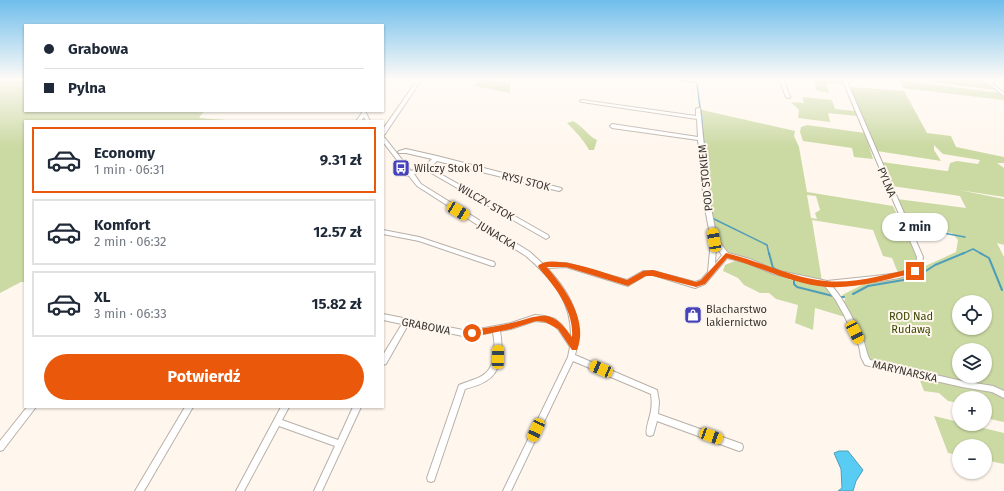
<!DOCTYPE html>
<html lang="pl">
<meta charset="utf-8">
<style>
body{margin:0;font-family:"Fira Sans",sans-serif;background:#f6f6f7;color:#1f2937;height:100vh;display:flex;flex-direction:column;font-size:15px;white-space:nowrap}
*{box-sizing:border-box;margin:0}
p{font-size:13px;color:#747a83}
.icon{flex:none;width:22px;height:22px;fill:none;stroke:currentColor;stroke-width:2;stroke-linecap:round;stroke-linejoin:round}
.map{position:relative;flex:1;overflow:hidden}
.details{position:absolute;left:24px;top:120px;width:360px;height:288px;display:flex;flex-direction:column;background:#fff;border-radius:0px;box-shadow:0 1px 3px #0004}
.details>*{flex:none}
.banner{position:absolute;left:24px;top:24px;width:360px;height:88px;border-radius:0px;box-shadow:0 1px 3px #0004;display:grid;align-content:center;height:88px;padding:0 20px;background:#fff}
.tools{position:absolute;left:952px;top:295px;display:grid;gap:8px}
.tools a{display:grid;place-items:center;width:40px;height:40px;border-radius:50%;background:#fff;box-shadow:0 1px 3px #0004;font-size:20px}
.end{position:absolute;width:18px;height:18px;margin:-9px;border:5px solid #ea580c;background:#fff;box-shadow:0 0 0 2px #fff}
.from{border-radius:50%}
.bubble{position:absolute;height:28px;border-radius:14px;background:#fff;box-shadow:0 1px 3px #0004;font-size:13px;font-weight:700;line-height:28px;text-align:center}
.car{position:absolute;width:12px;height:24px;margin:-12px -6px;border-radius:5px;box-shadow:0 0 3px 1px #0007;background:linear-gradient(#f5c518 24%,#345 0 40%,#f5c518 0 76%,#345 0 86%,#f5c518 0)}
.banner b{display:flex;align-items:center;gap:14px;height:38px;font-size:15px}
.banner b+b{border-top:1px solid #e0e1e3}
.banner i{width:10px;height:10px;background:#1f2937}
ul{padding:7px 0 0;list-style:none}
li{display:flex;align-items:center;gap:12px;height:66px;margin:0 8px 6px;padding:0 12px;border:2px solid #e0e1e3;border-radius:0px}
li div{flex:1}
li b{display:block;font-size:15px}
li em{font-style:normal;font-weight:700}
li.selected{border-color:#ea580c}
li>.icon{width:36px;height:36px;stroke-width:1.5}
.action{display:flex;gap:8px;margin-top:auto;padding:8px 20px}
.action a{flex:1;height:46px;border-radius:24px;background:#ea580c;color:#fff;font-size:16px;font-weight:700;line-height:46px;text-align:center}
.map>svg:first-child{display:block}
.green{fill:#cbd9a3;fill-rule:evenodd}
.water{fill:#59ccf3;stroke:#4f9eb9}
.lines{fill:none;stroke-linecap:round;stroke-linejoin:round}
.stream-far1{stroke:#4f9eb9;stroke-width:1.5}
.stream{stroke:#4f9eb9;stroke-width:2}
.minor-casing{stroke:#b8b0a8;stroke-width:2}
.minor{fill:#fff;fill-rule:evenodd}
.route{fill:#ea580c}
.labels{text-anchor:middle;stroke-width:4;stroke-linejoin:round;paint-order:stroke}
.poi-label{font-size:11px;fill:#373431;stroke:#fff7ee;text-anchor:start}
.street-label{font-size:11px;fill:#373431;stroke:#fff7ee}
.park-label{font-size:11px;fill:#3a4600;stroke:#fff7ee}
</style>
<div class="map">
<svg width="1004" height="491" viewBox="0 0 1004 491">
<rect width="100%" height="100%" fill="#fff7ee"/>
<path class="green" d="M0 79H25V111H204L199 118 240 121H25V282H21L0 293Z
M479 79 509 83 510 82 497 79H510V93L474 86Z
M813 79H842L844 84 826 83 829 93 817 91Z
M903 79H984L997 90Z
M899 80 1000 93 1004 96V100L903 88Z
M850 87 904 91 927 133 951 136 956 147 1004 157V163H997L1004 168V197L959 190 1004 199V245L997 243 1004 257V393L969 383 872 363 843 306 845 299 842 295 866 283 890 280 910 273 956 252 958 240 952 233 909 228 897 199 966 208 960 196 892 186 882 162 946 171H948L950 163 957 161 978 164 980 160 943 154 934 145V150L941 161 877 151ZM959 302H985V328H959ZM959 350H985V376H959Z
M802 97 832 100 835 109 855 111 857 116 828 113 830 122 798 118 799 110 791 102 804 103Z
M702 110 795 131 794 136 799 147 807 192 893 206 919 261C916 270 907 270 898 273L892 258 883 256 873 230 812 220 822 281 791 276 729 255 717 241 709 203ZM807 195 816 196 820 210 815 213 817 219 811 218Z
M573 121C583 126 587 135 597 140L594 150H589C584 140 575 131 567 123Z
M807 125 865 133 873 159 854 157 852 148 803 141 800 132 801 127Z
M735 261 750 263 791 280 823 285 835 296V300L845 317 815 308 813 330 795 323 798 305 776 299 769 293H760L744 285 738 278 723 271 725 265Z
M919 378 994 391 1004 398V422L985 418V398H959V403L948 401 939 393 924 391Z
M934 416 959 422V424H967L1004 433V464L985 460V446H959V455L948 453Z"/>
<path class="water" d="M839 451H848L863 470 856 481 853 491H838L842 488 841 469 834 453Z"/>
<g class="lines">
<path class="stream-far1" d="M674 79 694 82
M697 83 700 108
M701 110 705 158
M712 218 767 245 769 254
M910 227 965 237
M962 254 973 249 982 254"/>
<path class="stream" d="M769 253 773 268 781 272
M980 253 989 258 1002 290
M794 280V284L797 287 833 296
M853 294 868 286 915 278 935 265 964 253
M840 297H844"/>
<defs>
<path id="minor" d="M418 79H422L385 134 383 135V129Z
M779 79H783L790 97V98H788L786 97Z
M842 79H846L923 257 921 270 899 278 875 282 832 286C846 302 855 323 864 342 866 348 867 355 870 360L962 381 993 386 1004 391V398L992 392 962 387 865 365 861 357 859 346 844 315 835 299 825 286 774 274 747 263 727 258 705 284 695 288 653 275H646L628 286 566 267 547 268C566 288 581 313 578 340 578 346 576 350 575 355L657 390 659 402 658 414 742 444 743 447 742 450 739 451 657 421 653 435 650 436 647 435C645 429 649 421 650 415 652 408 652 401 651 394L573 361 511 491H503L568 357 570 347 558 329 551 323 545 322 535 321 511 329 500 331C503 348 503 371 486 381 480 385 472 387 465 389L435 478 434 481 431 482 428 481 427 478 459 385C466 382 474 380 480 377 496 369 496 348 493 332L468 337 408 325 386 364 383 365V355L402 324 383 320V314L468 331 511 323 535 315 545 316 555 319 562 325 571 338C572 300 552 279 526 256L417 186 409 176 407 175V173L383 142V137L385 138 411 171 424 167 432 159 406 153H399L398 152 399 151 406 149 437 156 561 188 562 189 561 190 559 191 437 161 430 168 548 235 549 237 546 239 426 170 414 174 421 184 530 252 543 264 566 263 627 280 643 271H653L695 282 701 280 708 272 711 240 704 203 698 140 612 128 610 126 612 124 698 137 697 119 582 102 580 101 582 100 696 116V109L698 108H700L710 203 717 239 728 253 750 259 775 270 827 281 875 276 899 273 916 267 917 257ZM716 247 722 255 715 264Z
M983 79H987L1004 93V96Z
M361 111H365L370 121H366L364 117 361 121H356L362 113Z
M383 230 419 237 494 262 495 264 494 266H492L419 241 383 234Z
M27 407H36L3 450 0 451V441Z
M185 407H193L144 491H135Z
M281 407H289L282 420 338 440 353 407H361L322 491H314L335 446 279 426 244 491H236Z"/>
</defs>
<use href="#minor" class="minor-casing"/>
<use href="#minor" class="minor"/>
</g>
<linearGradient id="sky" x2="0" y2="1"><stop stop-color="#6fbeec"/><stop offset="0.54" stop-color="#fffbf7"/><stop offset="1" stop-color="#fffbf7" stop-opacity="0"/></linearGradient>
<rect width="1004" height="147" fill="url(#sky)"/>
<path class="route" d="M726 253C760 261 791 278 826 281 855 284 887 274 915 268L918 271 915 273C887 279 856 289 827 287 793 285 760 266 727 258L705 284 696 287 653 276H646L628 286 566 267H547C565 289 589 320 577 350H572L558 329 545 322 536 321 511 329 472 337 468 333 472 330C485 328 498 326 511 323 542 315 551 307 572 337 574 310 555 287 539 268L538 266C551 252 610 275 627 280L643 271 653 270 696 282 701 280Z"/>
<defs>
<symbol id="bus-square" viewBox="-11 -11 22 22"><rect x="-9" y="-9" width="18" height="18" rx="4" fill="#4642b8" stroke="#fff7ee"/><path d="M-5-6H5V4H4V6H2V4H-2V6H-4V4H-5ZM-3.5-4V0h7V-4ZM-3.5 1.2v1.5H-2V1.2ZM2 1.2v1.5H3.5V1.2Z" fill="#fff"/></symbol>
<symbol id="shop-square" viewBox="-11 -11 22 22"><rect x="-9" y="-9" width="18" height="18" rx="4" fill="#4642b8" stroke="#fff7ee"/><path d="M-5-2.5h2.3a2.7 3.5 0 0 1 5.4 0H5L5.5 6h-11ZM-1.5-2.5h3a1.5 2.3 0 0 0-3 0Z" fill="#fff"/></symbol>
</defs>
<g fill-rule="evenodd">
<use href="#bus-square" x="391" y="158" width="20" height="20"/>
<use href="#shop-square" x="683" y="305" width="20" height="20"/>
</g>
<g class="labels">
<g class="poi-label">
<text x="414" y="172">Wilczy Stok 01</text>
<text x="706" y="313">Blacharstwo<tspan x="706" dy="13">lakiernictwo</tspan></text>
</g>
<g class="street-label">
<text transform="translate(705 178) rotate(-96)" y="4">POD STOKIEM</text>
<text transform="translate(526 181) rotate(14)" y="4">RYSI STOK</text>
<text transform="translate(887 182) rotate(67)" y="4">PYLNA</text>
<text transform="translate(486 202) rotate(30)" y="4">WILCZY STOK</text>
<text transform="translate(497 235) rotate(32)" y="4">JUNACKA</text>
<text transform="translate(426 326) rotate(11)" y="4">GRABOWA</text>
<text transform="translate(905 371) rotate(13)" y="4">MARYNARSKA</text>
</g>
<g class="park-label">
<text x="911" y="320">ROD Nad<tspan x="911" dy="13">Rudawą</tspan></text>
</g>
</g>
</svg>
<div class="tools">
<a><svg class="icon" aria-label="locate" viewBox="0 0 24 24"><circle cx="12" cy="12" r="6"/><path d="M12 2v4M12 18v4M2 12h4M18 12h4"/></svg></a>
<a><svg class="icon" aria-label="layers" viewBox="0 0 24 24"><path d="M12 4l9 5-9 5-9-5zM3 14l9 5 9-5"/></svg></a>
<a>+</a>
<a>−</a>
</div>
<i class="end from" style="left:472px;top:333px"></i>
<i class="end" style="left:915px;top:271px"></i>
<div class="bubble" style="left:882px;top:213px;width:66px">2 min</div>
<i class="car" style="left:458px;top:211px;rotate:121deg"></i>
<i class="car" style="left:714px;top:240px;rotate:350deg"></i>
<i class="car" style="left:855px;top:332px;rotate:153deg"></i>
<i class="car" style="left:498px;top:357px;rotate:1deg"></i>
<i class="car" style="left:601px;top:369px;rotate:293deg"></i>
<i class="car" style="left:536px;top:430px;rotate:205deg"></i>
<i class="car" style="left:711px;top:436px;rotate:110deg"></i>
<div class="banner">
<b><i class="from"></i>Grabowa</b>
<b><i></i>Pylna</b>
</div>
<section class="details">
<ul>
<li class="selected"><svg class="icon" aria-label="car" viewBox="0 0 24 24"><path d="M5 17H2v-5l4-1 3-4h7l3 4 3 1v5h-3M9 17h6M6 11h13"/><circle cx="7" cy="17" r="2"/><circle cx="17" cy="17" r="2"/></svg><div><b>Economy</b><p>1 min · 06:31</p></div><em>9.31 zł</em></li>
<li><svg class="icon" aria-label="car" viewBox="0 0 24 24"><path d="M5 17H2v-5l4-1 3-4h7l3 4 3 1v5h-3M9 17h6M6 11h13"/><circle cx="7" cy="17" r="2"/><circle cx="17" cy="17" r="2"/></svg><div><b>Komfort</b><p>2 min · 06:32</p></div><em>12.57 zł</em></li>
<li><svg class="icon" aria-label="car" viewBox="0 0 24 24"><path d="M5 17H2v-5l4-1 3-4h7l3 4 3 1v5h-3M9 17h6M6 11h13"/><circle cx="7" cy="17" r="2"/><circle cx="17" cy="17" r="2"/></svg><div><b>XL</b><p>3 min · 06:33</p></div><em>15.82 zł</em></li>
</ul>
<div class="action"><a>Potwierdź</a></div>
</section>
</div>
